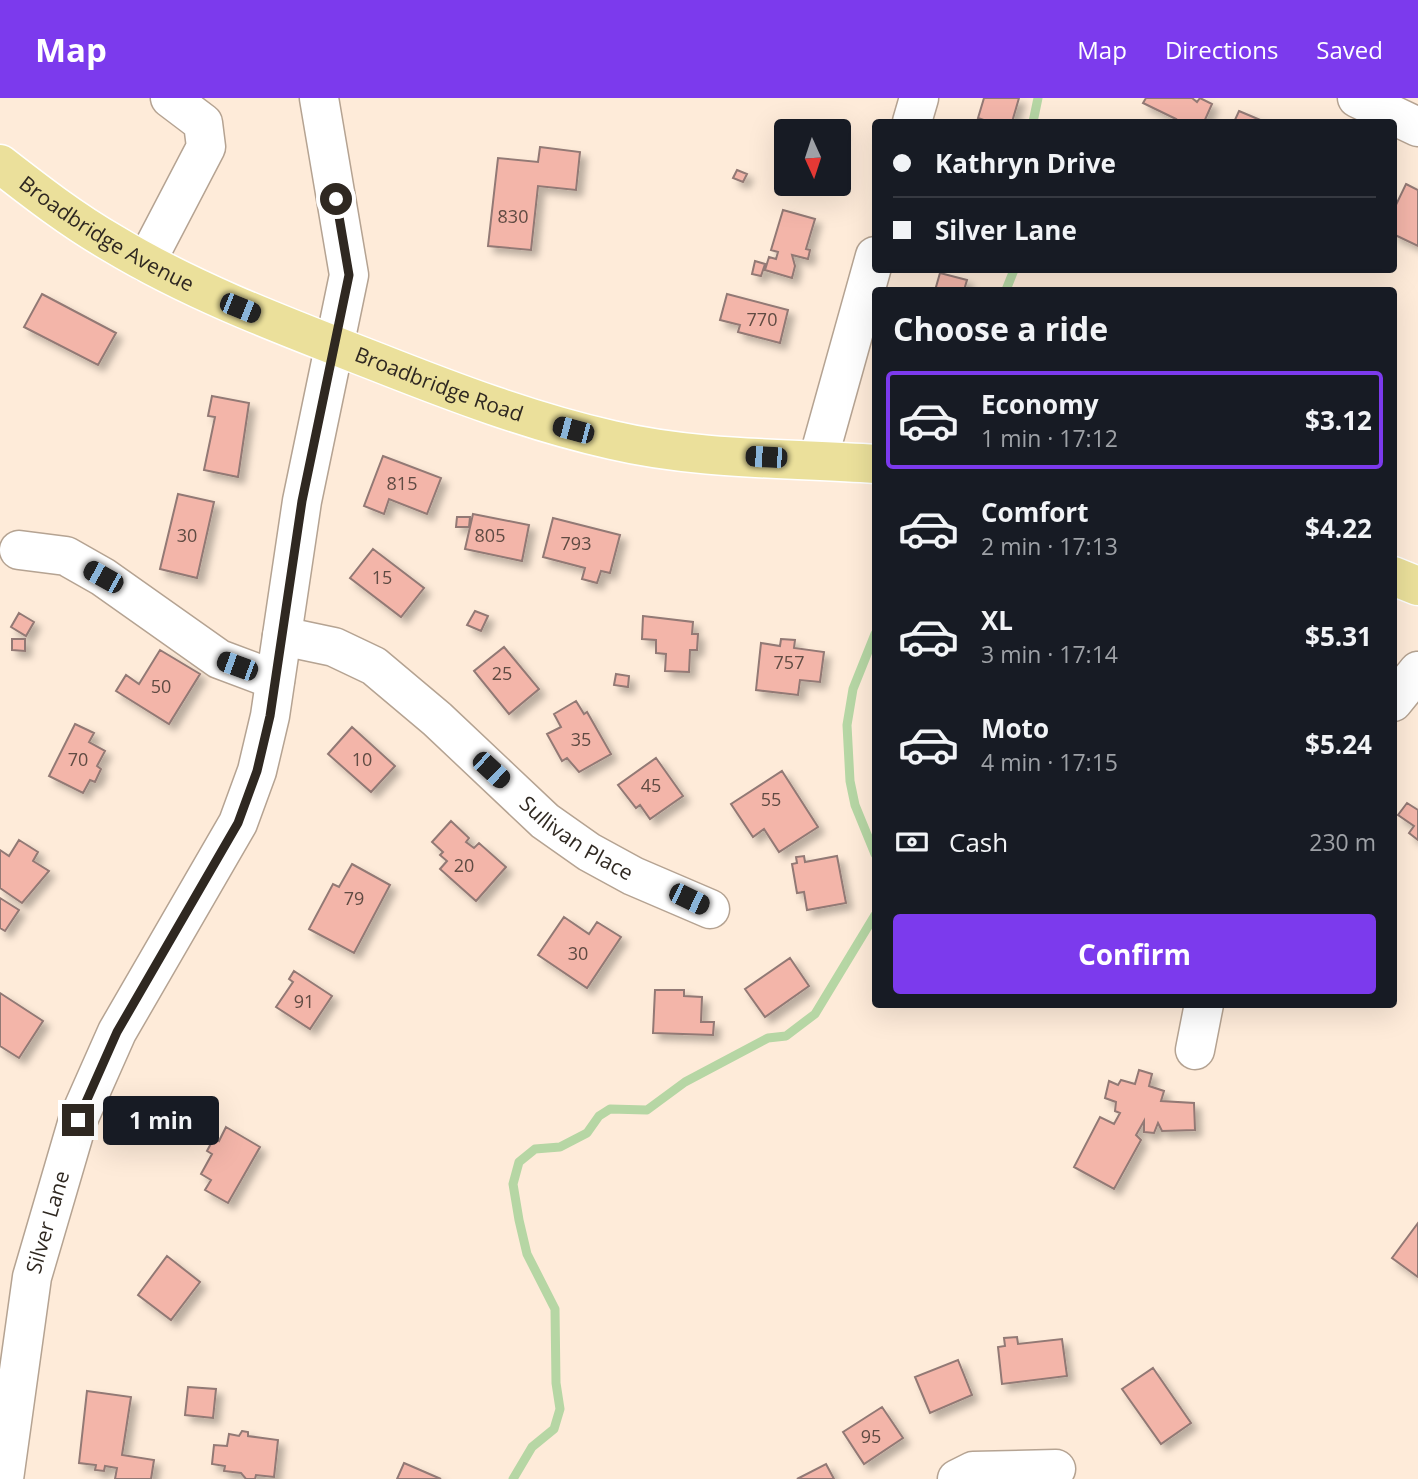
<!DOCTYPE html>
<meta charset="utf-8">
<style>
body{margin:0;font-family:"Open Sans",sans-serif;background:#20242c;color:#f1f3f6;height:100vh;display:flex;flex-direction:column;font-size:26px;white-space:nowrap}
*{box-sizing:border-box;margin:0}
p{font-size:23px;color:#9ea1a6}
.icon{flex:none;width:38px;height:38px;fill:none;stroke:currentColor;stroke-width:2;stroke-linecap:round;stroke-linejoin:round}
.map{position:relative;flex:1;overflow:hidden}
.side{position:absolute;left:872px;top:189px;width:525px;height:721px;display:flex;flex-direction:column;background:#171b24;border-radius:7px;box-shadow:0 7px 28px #0002}
.side>*{flex:none}
.guide{position:absolute;left:872px;top:21px;width:525px;height:154px;border-radius:7px;box-shadow:0 7px 28px #0002;display:grid;align-content:center;height:154px;padding:0 21px;background:#171b24}
.needle{width:46px;rotate:177deg}
.controls{position:absolute;left:774px;top:21px;display:grid;gap:14px}
.controls a{display:grid;place-items:center;width:77px;height:77px;border-radius:7px;background:#171b24;box-shadow:0 7px 28px #0002;font-size:35px}
.end{position:absolute;width:32px;height:32px;margin:-16px;border:9px solid #2f2821;background:#fff;box-shadow:0 0 0 4px #fff}
.from{border-radius:50%}
.bubble{position:absolute;height:49px;border-radius:7px;background:#171b24;box-shadow:0 7px 28px #0002;font-size:23px;font-weight:700;line-height:49px;text-align:center}
.car{position:absolute;width:21px;height:42px;margin:-21px -10px;border-radius:9px;box-shadow:0 0 5px 2px #0007;background:linear-gradient(#222 24%,#8ab4d8 0 40%,#222 0 76%,#8ab4d8 0 86%,#222 0)}
.guide b{display:flex;align-items:center;gap:24px;height:66px;font-size:26px}
.guide b+b{border-top:2px solid #363941}
.guide i{width:18px;height:18px;background:#f1f3f6}
ul{padding:0;list-style:none}
li{display:flex;align-items:center;gap:21px;height:98px;margin:0 14px 10px;padding:0 7px;border:4px solid transparent;border-radius:7px}
li div{flex:1}
li b{display:block;font-size:26px}
li em{font-style:normal;font-weight:700}
li.active{border-color:#7c3aed}
li>.icon{width:63px;height:63px;stroke-width:1.5}
h2{padding:0 21px;font-size:32px;line-height:84px}
.pay{display:flex;align-items:center;gap:18px;height:77px;padding:0 21px;font-size:26px}
.pay p{margin-inline-start:auto}
.action{display:flex;gap:14px;margin-top:auto;padding:14px 21px}
.action a{flex:1;height:80px;border-radius:7px;background:#7c3aed;color:#fff;font-size:28px;font-weight:700;line-height:80px;text-align:center}
header{display:flex;align-items:center;gap:42px;box-sizing:border-box;height:98px;padding:0 35px;background:#7c3aed;color:#fff}
header strong{font-size:33px}
nav{display:flex;gap:38px;margin-inline-start:auto;font-size:24px}
.map>svg:first-child{display:block}
.lines{fill:none;stroke-linecap:round;stroke-linejoin:round}
.stream{stroke:#b6d6a4;stroke-width:9}
.building{fill:#f3b5a9;stroke:#927974;stroke-width:2;filter:url(#shadow)}
.minor-casing{stroke:#b5a392;stroke-width:41}
.major-casing{stroke:#fff;stroke-width:41}
.minor{stroke:#fff;stroke-width:38}
.major{stroke:#ebe09b;stroke-width:38}
.route{stroke:#2f2821;stroke-width:9}
.labels{text-anchor:middle;stroke-width:5;stroke-linejoin:round;paint-order:stroke}
.number-label{font-size:18px;fill:#604b43}
.street-label{font-size:21px;fill:#2f2821;stroke:#feebd9}
</style>
<header>
<strong>Map</strong>
<nav><a>Map</a><a>Directions</a><a>Saved</a></nav>
</header>
<div class="map">
<svg width="1418" height="1381" viewBox="0 0 1418 1381">
<defs>
<filter id="shadow"><feDropShadow dx="6" dy="6" stdDeviation="3.5" flood-color="#0004"/></filter>
</defs>
<rect width="100%" height="100%" fill="#feebd9"/>
<g class="lines">
<path class="stream" d="M1033 24 1038 0
M1006 192 1014 172
M875 536 853 591 847 627 850 683 855 707 875 756
M513 1381 532 1349 554 1331 560 1311 556 1285 555 1211 527 1156 519 1122 513 1086 519 1064 535 1051 560 1049 587 1035 599 1018 610 1011 647 1012 685 984 768 940 786 938 815 916 875 817"/>
</g>
<path class="building" d="M984 0H1019L1012 24H983L984 22 978 20Z
M1146 0H1192L1197 4 1200 0 1212 6 1204 24H1174L1176 21 1143 5Z
M1239 13 1265 24H1234Z
M807 23 840 32 838 39V33H805Z
M540 49 580 54 576 92 538 88 531 152 488 148 498 60 538 64Z
M737 72 747 76 743 84 733 80Z
M1406 86 1418 92V148L1393 136V113Z
M783 112 815 121 806 151 810 152 808 161 792 157 795 168 792 180 765 172 769 159 776 161 778 154 771 152Z
M755 163 765 166 761 178 752 176Z
M940 175 967 182 964 192H939L936 189Z
M42 196 116 235 98 267 24 229Z
M727 196 788 212 780 245 738 234 740 227 720 222Z
M212 298 249 305 238 379 204 372 215 319 208 318Z
M383 358 441 380 427 416 389 401 384 416 364 408Z
M178 396 214 404 197 480 160 471Z
M473 416 529 427 522 463 465 451Z
M457 419H470L469 429H456Z
M553 420 620 437 610 475 601 473 597 485 582 481 585 470 543 459Z
M373 451 424 490 401 519 350 480Z
M475 513 488 518 481 533 467 527Z
M19 515 34 524 26 538 11 529Z
M643 518 693 524 692 536H698L697 552H690L689 574 665 573 666 556 656 555V542L642 541Z
M12 541H25V553L12 552Z
M781 541 795 542 794 550 824 554 820 584 800 582 798 597 756 592 761 545 780 548Z
M504 549 539 591 509 616 474 573Z
M160 552 200 576 169 626 116 593 126 577 139 586Z
M616 576 629 578 628 589 614 587Z
M576 603 584 616 587 614 611 656 579 674 567 660 562 663 547 636 561 629 554 616Z
M75 626 94 635 89 644 105 653 97 668 101 671 95 684 90 682 83 695 49 678Z
M352 629 395 668 371 694 328 656Z
M656 660 683 698 650 721 640 707 636 710 618 687Z
M782 673 818 729 779 754 764 731 753 739 731 706Z
M1407 705 1418 712V742L1409 735 1414 728 1398 717Z
M451 723 469 740 466 744 474 750 479 745 506 769 476 803 440 771 447 763 440 757 443 754 432 744Z
M19 742 38 754 33 763 49 773 22 805 0 790V752L9 758Z
M804 758 805 764 837 758 846 805 807 812 804 794 797 795 792 766 797 765 796 759Z
M352 766 390 787 354 855 309 831 333 786 339 789Z
M0 800 19 812 5 833 0 830Z
M564 819 589 836 597 824 621 839 587 890 538 857Z
M790 860 809 888 765 919 745 891Z
M294 873 332 898 310 931 276 909 293 884 289 881Z
M655 892H684V898L702 899 701 924H714L713 937 653 935Z
M0 895 43 923 19 960 0 948Z
M1139 972 1152 976 1149 988 1164 993 1161 1003 1194 1005 1195 1032 1162 1033 1158 1025 1154 1035 1144 1034V1023L1136 1037 1141 1042 1114 1091 1074 1069 1100 1019 1114 1026 1120 1015 1115 1013 1116 1004 1105 1000 1109 983 1118 987 1121 982 1135 986Z
M226 1029 260 1049 228 1105 205 1092 211 1082 201 1076 212 1056 207 1053 214 1040 219 1043Z
M1418 1125V1179L1392 1160Z
M167 1158 200 1184 171 1222 138 1197Z
M1017 1239 1018 1246 1062 1241 1067 1278 1002 1286 998 1249 1005 1248 1004 1240Z
M958 1262 972 1297 930 1315 915 1279Z
M1153 1270 1191 1325 1161 1346 1122 1291Z
M188 1289 216 1291 213 1320 185 1317Z
M87 1293 131 1299 122 1357 154 1362 151 1381H115L117 1370 105 1368 104 1373 95 1372 96 1367 79 1365Z
M882 1309 903 1340 864 1366 843 1334Z
M242 1333 248 1334V1338L278 1342 274 1379 256 1377 255 1381H246L241 1375 224 1373 225 1368 212 1366 214 1347 227 1348 229 1336 239 1338Z
M404 1365 441 1381H397Z
M826 1366 834 1381H797Z"/>
<g class="lines">
<defs>
<g id="minor">
<path d="M1357 0 1418 29"/>
<path d="M912 24 919 0"/>
<path d="M146 164 206 49 203 25 170 0"/>
<path d="M818 362 875 158"/>
<path d="M19 452 66 458 103 479 219 561 275 582"/>
<path id="s1" d="M282 538 334 549 374 568 437 621 545 723 589 754 633 778 710 811"/>
<path d="M1393 604 1418 573"/>
<path d="M1195 952 1204 906"/>
<path id="s2" d="M4 1381 32 1179 78 1022 117 934 238 725 257 673 270 618 302 403 349 177 319 0"/>
<path d="M957 1381 973 1373 1056 1371"/>
</g>
<g id="major">
<path id="s3" d="M0 66C36 94 72 122 112 145 195 195 287 229 377 264 453 294 532 324 612 342 697 362 788 360 875 366"/>
<path d="M1393 478 1418 488"/>
</g>
</defs>
<use href="#minor" class="minor-casing"/>
<use href="#major" class="major-casing"/>
<use href="#minor" class="minor"/>
<use href="#major" class="major"/>
</g>
<g class="lines">
<path class="route" d="M78 1022 117 934 238 725 257 673 270 618 302 403 349 177 336 101"/>
</g>
<g class="labels">
<g class="number-label">
<text x="513" y="125">830</text>
<text x="762" y="228">770</text>
<text x="402" y="392">815</text>
<text x="187" y="444">30</text>
<text x="490" y="444">805</text>
<text x="576" y="452">793</text>
<text x="382" y="486">15</text>
<text x="789" y="571">757</text>
<text x="502" y="582">25</text>
<text x="161" y="595">50</text>
<text x="581" y="648">35</text>
<text x="78" y="668">70</text>
<text x="362" y="668">10</text>
<text x="651" y="694">45</text>
<text x="771" y="708">55</text>
<text x="464" y="774">20</text>
<text x="354" y="807">79</text>
<text x="578" y="862">30</text>
<text x="304" y="910">91</text>
<text x="871" y="1345">95</text>
</g>
<g class="street-label">
<text dy="7" stroke="none"><textPath href="#s3" startOffset="128">Broadbridge Avenue</textPath></text>
<text dy="7" stroke="none"><textPath href="#s3" startOffset="494">Broadbridge Road</textPath></text>
<text dy="7" stroke="none"><textPath href="#s1" startOffset="364">Sullivan Place</textPath></text>
<text dy="7" stroke="none"><textPath href="#s2" startOffset="261">Silver Lane</textPath></text>
</g>
</g>
</svg>
<div class="controls">
<a><svg class="needle" viewBox="-14 -14 28 28"><path d="M0-13l5 13h-10z" fill="#e53935"/><path d="M0 13l5-13h-10z" fill="#9ea1a6"/></svg></a>
</div>
<i class="end from" style="left:336px;top:101px"></i>
<i class="end" style="left:78px;top:1022px"></i>
<div class="bubble" style="left:103px;top:998px;width:116px">1 min</div>
<i class="car" style="left:240px;top:210px;rotate:112deg"></i>
<i class="car" style="left:573px;top:332px;rotate:285deg"></i>
<i class="car" style="left:766px;top:359px;rotate:273deg"></i>
<i class="car" style="left:103px;top:479px;rotate:299deg"></i>
<i class="car" style="left:237px;top:568px;rotate:290deg"></i>
<i class="car" style="left:491px;top:672px;rotate:133deg"></i>
<i class="car" style="left:689px;top:801px;rotate:116deg"></i>
<div class="guide">
<b><i class="from"></i>Kathryn Drive</b>
<b><i></i>Silver Lane</b>
</div>
<section class="side">
<h2>Choose a ride</h2>
<ul>
<li class="active"><svg class="icon" aria-label="car" viewBox="0 0 24 24"><path d="M5 17H2v-5l4-1 3-4h7l3 4 3 1v5h-3M9 17h6M6 11h13"/><circle cx="7" cy="17" r="2"/><circle cx="17" cy="17" r="2"/></svg><div><b>Economy</b><p>1 min · 17:12</p></div><em>$3.12</em></li>
<li><svg class="icon" aria-label="car" viewBox="0 0 24 24"><path d="M5 17H2v-5l4-1 3-4h7l3 4 3 1v5h-3M9 17h6M6 11h13"/><circle cx="7" cy="17" r="2"/><circle cx="17" cy="17" r="2"/></svg><div><b>Comfort</b><p>2 min · 17:13</p></div><em>$4.22</em></li>
<li><svg class="icon" aria-label="car" viewBox="0 0 24 24"><path d="M5 17H2v-5l4-1 3-4h7l3 4 3 1v5h-3M9 17h6M6 11h13"/><circle cx="7" cy="17" r="2"/><circle cx="17" cy="17" r="2"/></svg><div><b>XL</b><p>3 min · 17:14</p></div><em>$5.31</em></li>
<li><svg class="icon" aria-label="car" viewBox="0 0 24 24"><path d="M5 17H2v-5l4-1 3-4h7l3 4 3 1v5h-3M9 17h6M6 11h13"/><circle cx="7" cy="17" r="2"/><circle cx="17" cy="17" r="2"/></svg><div><b>Moto</b><p>4 min · 17:15</p></div><em>$5.24</em></li>
</ul>
<div class="pay"><svg class="icon" aria-label="cash" viewBox="0 0 24 24"><path d="M3 7h18v10H3z"/><circle cx="12" cy="12" r="2"/></svg>Cash<p>230 m</p></div>
<div class="action"><a>Confirm</a></div>
</section>
</div>
